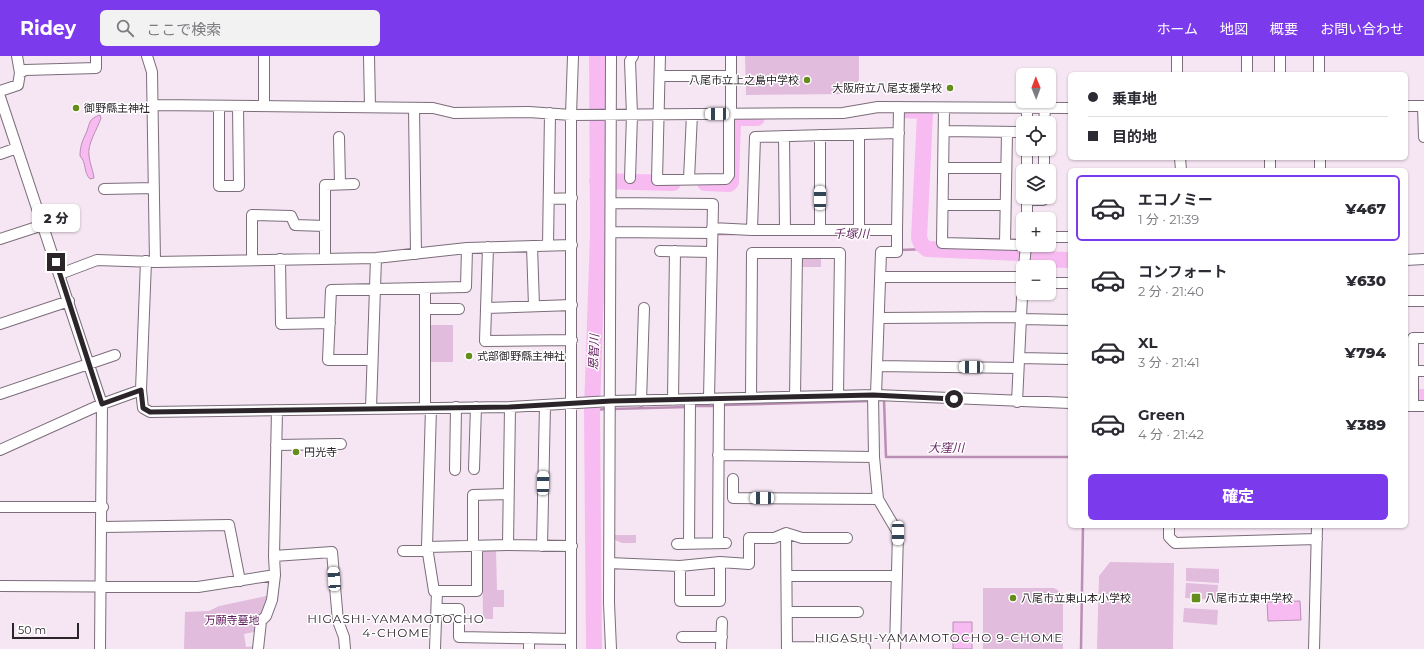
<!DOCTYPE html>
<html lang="ja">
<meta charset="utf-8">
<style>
body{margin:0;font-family:Montserrat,"Noto Sans JP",sans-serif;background:#f2f2f3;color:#2b2b33;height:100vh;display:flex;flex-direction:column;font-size:15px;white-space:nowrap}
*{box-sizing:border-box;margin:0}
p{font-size:13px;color:#7c7c81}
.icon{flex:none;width:22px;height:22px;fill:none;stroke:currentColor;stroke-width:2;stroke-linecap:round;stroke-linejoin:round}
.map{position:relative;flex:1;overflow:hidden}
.details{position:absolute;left:1068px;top:112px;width:340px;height:360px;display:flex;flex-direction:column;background:#fff;border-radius:6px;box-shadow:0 1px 3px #0004}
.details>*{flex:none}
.hud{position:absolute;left:1068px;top:16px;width:340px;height:88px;border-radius:6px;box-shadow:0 1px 3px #0004;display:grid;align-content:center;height:88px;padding:0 20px;background:#fff}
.needle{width:26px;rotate:359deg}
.tools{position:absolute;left:1016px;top:12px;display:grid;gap:8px}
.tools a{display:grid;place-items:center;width:40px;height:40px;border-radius:6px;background:#fff;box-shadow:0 1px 3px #0004;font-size:20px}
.scale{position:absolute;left:12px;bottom:10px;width:67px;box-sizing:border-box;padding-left:4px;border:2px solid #2b252a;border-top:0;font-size:11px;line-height:14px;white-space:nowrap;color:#2b252a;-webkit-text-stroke:3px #fff;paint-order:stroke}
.end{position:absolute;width:18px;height:18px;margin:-9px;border:5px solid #2b252a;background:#fff;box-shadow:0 0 0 2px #fff}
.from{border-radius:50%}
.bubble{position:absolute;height:28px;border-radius:6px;background:#fff;box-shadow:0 1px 3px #0004;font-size:13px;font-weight:800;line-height:28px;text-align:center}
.car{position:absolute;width:12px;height:24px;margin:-12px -6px;border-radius:5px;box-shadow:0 0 3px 1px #0007;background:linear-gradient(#fff 24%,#345 0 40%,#fff 0 76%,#345 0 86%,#fff 0)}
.hud b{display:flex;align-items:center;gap:14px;height:38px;font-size:15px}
.hud b+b{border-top:1px solid #e1e1e2}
.hud i{width:10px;height:10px;background:#2b2b33}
ul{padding:7px 0 0;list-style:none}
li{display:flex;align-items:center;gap:12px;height:66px;margin:0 8px 6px;padding:0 12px;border:2px solid transparent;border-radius:6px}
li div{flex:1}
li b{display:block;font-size:15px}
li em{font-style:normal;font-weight:800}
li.current{border-color:#7c3aed}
li>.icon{width:36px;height:36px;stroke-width:1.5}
.action{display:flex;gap:8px;margin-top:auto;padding:8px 20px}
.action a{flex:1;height:46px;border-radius:6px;background:#7c3aed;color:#fff;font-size:16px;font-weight:800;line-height:46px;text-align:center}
header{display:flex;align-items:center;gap:24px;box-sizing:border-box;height:56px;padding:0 20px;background:#7c3aed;color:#fff}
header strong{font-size:19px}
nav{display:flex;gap:22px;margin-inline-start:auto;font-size:14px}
.search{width:280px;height:36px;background:#f2f2f3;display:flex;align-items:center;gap:10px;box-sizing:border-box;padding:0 14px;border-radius:6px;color:#7c7c81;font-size:15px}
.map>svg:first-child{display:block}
.green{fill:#e1bcdc}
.water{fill:#f7bbf1;stroke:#ba8eb5}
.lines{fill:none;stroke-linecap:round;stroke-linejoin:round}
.stream{stroke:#ba8eb5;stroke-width:2.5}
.river{stroke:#f7bbf1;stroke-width:16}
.street-casing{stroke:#7b6d79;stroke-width:12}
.street{stroke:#fff;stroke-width:10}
.route{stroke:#2b252a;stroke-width:5}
.poi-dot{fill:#648d1c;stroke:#fff;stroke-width:1.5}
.labels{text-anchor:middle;stroke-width:3;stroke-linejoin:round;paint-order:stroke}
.poi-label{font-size:11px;fill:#2b252a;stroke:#fff;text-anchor:start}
.park-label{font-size:11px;fill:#5e195a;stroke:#fff}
.water-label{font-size:12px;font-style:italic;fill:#631f5f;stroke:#fff}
.neighbourhood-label{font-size:12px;letter-spacing:1px;fill:#2b252a;stroke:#fff}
</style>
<header>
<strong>Ridey</strong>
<div class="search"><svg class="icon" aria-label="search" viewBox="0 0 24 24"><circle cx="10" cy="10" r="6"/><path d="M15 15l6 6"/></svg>ここで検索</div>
<nav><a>ホーム</a><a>地図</a><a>概要</a><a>お問い合わせ</a></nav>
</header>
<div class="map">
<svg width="1424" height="593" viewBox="0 0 1424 593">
<rect width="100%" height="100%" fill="#f6e6f4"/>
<path class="green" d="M745 0H859V24L850 38 746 39Z
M806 200H821V211H802V204Z
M430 269H453V306H430Z
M615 479H636V487H622L615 484Z
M482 494H496L497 534H504V551H493V563H483Z
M1110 506 1174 507 1173 593H1097L1099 520Z
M1186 512 1219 513V527L1186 525Z
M1186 527 1218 529 1217 544 1185 542Z
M983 532H1054L1063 537V593H983Z
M271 539 265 557 261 558 258 575 244 578 246 591 257 590V593H184L185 556 209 555 219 550Z
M1184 552 1218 554 1217 569 1183 566Z"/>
<path class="water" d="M100 59 101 62C97 74 87 88 89 100 90 108 93 114 94 122L90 123C83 116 87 107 80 100 80 89 83 84 87 75 90 66 89 63 100 59Z
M1300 545 1301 564 1268 565 1267 546Z
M953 566H972V593H953Z"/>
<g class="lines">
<path class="stream" d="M598 178H608
M715 178H734
M900 194 927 193
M877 344H884L886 401H1070
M723 349 870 345
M695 350H716
M612 353 687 351
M592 354 607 353
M1081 593 1083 470"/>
<path class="river" d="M903 54 924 55 925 58 919 182 922 189 927 193 1021 197 1032 203 1070 204
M597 125 673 127
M705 127 729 128 731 126 733 67 736 62H757
M1406 341H1424
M594 593 592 354 598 178 597 0"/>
<defs>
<path id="street" d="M17 0 20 17
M147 0 152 16 155 206
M264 0V50
M369 0 370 51
M660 0 657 124 726 123 729 119V58
M731 0V57
M1177 0V18
M1247 0V18
M1319 0V18
M1280 18V0
M661 20H731
M0 35 18 29 20 17 25 14 96 12V0
M0 41 102 348 100 593
M153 49 433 52 454 57 529 56 571 59 843 57 878 51 1070 52
M219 50V130H239L238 50
M1406 50H1424
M1423 50 1424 81
M414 52 416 198
M944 52 942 187 1023 189
M1027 67V52
M1044 67 1045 53
M944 75 1023 76
M859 78V174
M784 80 785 174
M339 81 340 128
M1027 93V115
M0 98 17 92
M1180 102 1181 114
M1270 102V114
M1320 102V114
M943 112H1006
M1044 115V93
M630 122 632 59 630 5 633 0
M689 123 692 58
M104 133 154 132
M549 143 572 142
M1027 144H1043V141
M614 147 713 148 709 343
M943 149H1005
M1027 163V141
M712 172 752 174H897V196H881L876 339
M752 174 755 81 899 77
M820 174V79
M897 174 899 51
M614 176 712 177
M1049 181H1070
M0 183 43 169
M1005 188 1007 76
M548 189 550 57
M532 190 534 250
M488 191 485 285 572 284
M660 195 712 196
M280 203 281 268 330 267
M325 203V129L354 128
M252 204V159L291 160 295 169 325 170
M1406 204 1424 203
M146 205 141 334 143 352 150 356 510 351 611 345 876 339 1070 347
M1024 211 1026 189
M60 218 97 204 155 206 376 202 467 192 572 189
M880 221H1023
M1049 227H1070
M425 232V352
M1406 245H1424
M486 252 572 249
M425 253H459
M879 262 1021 261
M1021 263 1070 264
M0 268 69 245
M1019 302 1070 303
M372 304H328L331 234 466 231 467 192
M877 310 1018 312
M1413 315V282H1424
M0 338 115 299
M873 339 874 401 878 443 898 477 895 593
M795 341 797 198
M751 342 752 197H840L838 340
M673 344 675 195
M641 345 644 252
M1017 346 1023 220
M1406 350H1424
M1413 350V315H1424
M371 352 376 202
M431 352 427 491 434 535H477V490
M277 354 274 500 332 496 338 565 344 581 345 593
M276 389 341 388
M0 394 102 348 141 334
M718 399 874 401
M474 413 476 351
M455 414 456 351
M733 423V442L878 443
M0 451H103
M1169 470V481L1175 487 1317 483
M103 471 229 469 240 525
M786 477 787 593
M718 487 719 343
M677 488 726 487
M689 488 690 344
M508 489 510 351
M473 490V439L508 438
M542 490 545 349
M427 491 508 489 572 490
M403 495H427
M609 507 680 510 720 506 749 508V482H774L786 477 802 482H847
M680 510V545H720V506
M787 520H897
M0 530 198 531 275 519 274 500
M437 553H459V581L571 583
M787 556H858
M682 581H722
M787 591 865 592
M258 593 261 565 266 560 272 544 275 519
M435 593 437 535
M529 593V582
M571 593V59L573 0
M611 593 609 547 611 0
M721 593 722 566
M1314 593 1317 470"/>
</defs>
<use href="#street" class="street-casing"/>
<use href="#street" class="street"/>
</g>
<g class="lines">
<path class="route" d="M56 206 102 348 141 334 143 352 150 356 510 351 611 345 873 339 954 343"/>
</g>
<g class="poi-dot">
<circle cx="807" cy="24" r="4"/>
<circle cx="950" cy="32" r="4"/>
<circle cx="76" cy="52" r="4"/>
<circle cx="469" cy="300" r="4"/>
<circle cx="296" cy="396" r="4"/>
<circle cx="1013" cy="542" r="4"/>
<rect x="1191" y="537" width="10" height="10" rx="2"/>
</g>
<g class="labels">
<g class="poi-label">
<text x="799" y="28" text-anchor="end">八尾市立上之島中学校</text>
<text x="942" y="36" text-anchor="end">大阪府立八尾支援学校</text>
<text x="84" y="56">御野縣主神社</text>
<text x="477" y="304">式部御野縣主神社</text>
<text x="304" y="400">円光寺</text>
<text x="1021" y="546">八尾市立東山本小学校</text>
<text x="1205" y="546">八尾市立東中学校</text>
</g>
<g class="park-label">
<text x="232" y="568">万願寺墓地</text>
</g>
<g class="water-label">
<text x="851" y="182">千塚川</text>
<text transform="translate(594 296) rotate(-88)" y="4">恩智川</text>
<text x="946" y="396">大窪川</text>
</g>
<g class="neighbourhood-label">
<text x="396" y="567">HIGASHI-YAMAMOTOCHO<tspan x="396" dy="14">4-CHOME</tspan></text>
<text x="939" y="586">HIGASHI-YAMAMOTOCHO 9-CHOME</text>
</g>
</g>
</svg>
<div class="tools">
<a><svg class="needle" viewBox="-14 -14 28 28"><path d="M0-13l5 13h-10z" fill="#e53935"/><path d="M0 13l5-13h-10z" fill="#7c7c81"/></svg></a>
<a><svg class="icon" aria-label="locate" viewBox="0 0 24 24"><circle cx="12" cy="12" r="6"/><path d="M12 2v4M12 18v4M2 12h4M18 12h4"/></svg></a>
<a><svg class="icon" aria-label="layers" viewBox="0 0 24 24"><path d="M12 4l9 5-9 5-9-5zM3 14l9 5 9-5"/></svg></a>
<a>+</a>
<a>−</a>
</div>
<div class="scale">50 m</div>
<i class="end from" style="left:954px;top:343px"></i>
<i class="end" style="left:56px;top:206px"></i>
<div class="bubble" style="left:32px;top:148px;width:48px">2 分</div>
<i class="car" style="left:717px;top:58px;rotate:270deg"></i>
<i class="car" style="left:820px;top:142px;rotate:0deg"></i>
<i class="car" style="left:971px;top:311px;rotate:271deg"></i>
<i class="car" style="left:543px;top:427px;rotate:1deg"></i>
<i class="car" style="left:762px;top:442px;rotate:270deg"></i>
<i class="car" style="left:898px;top:477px;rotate:180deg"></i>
<i class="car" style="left:334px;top:523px;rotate:356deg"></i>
<div class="hud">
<b><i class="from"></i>乗車地</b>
<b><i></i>目的地</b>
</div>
<section class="details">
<ul>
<li class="current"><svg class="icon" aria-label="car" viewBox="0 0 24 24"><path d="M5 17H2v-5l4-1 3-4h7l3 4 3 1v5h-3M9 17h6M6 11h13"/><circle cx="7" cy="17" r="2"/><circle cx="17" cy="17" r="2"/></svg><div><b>エコノミー</b><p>1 分 · 21:39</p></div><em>¥467</em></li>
<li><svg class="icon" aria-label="car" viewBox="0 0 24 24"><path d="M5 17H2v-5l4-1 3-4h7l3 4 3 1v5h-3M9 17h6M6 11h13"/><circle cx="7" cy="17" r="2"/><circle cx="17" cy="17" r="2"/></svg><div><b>コンフォート</b><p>2 分 · 21:40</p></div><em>¥630</em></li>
<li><svg class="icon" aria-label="car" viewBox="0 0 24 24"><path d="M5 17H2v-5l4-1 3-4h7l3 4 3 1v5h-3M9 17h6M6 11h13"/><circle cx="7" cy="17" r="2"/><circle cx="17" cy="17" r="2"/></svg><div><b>XL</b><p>3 分 · 21:41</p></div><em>¥794</em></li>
<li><svg class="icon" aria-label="car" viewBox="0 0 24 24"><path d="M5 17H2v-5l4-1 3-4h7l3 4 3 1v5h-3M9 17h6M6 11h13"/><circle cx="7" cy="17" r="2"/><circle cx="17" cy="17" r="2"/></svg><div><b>Green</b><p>4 分 · 21:42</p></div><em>¥389</em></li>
</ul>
<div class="action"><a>確定</a></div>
</section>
</div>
